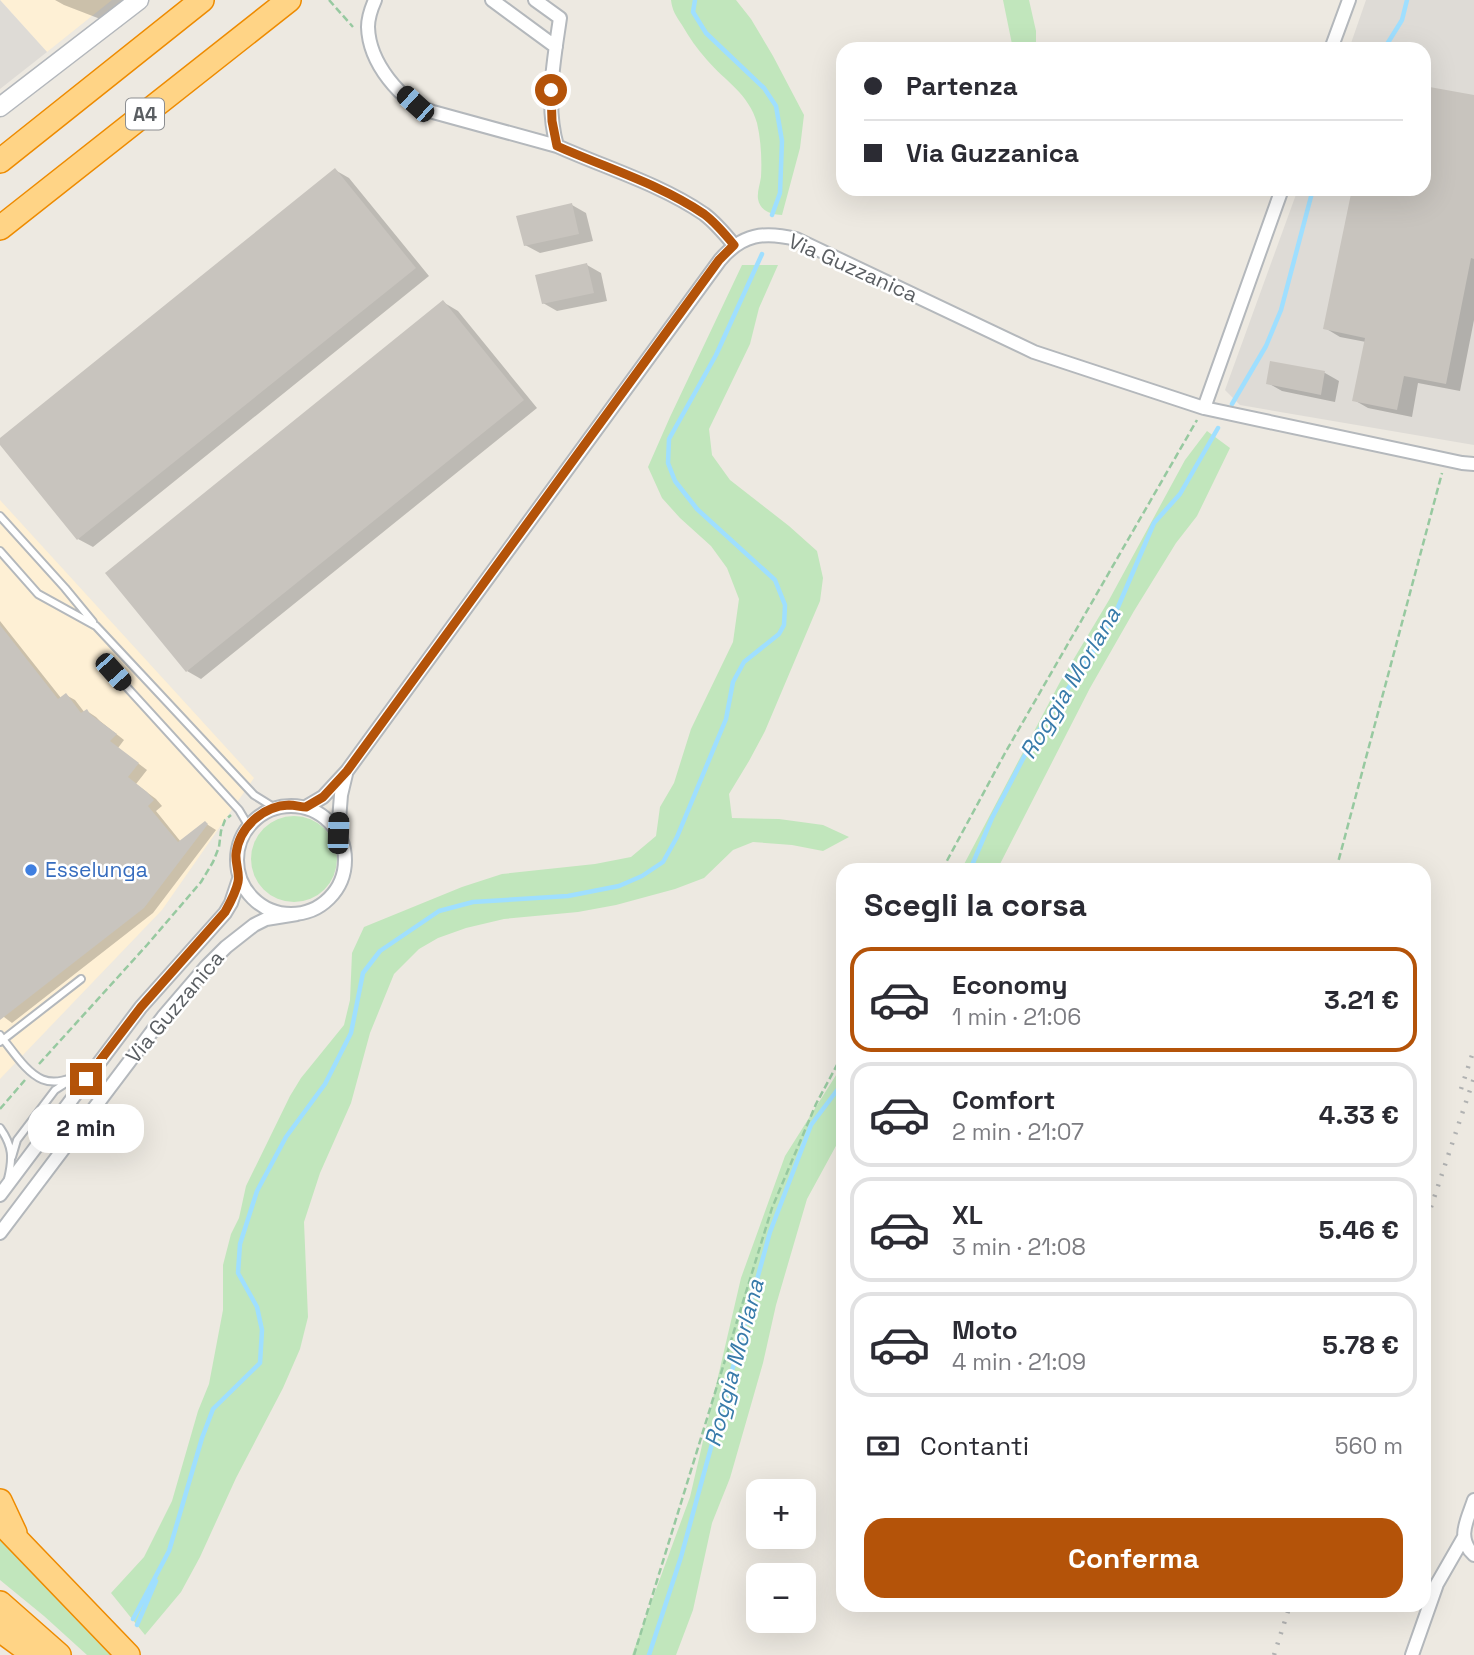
<!DOCTYPE html>
<html lang="it">
<meta charset="utf-8">
<style>
body{margin:0;font-family:"Space Grotesk",sans-serif;background:#f2f2f3;color:#2b2b33;height:100vh;display:flex;flex-direction:column;font-size:26px;white-space:nowrap}
*{box-sizing:border-box;margin:0}
p{font-size:23px;color:#7c7c81}
.icon{flex:none;width:38px;height:38px;fill:none;stroke:currentColor;stroke-width:2;stroke-linecap:round;stroke-linejoin:round}
.map{position:relative;flex:1;overflow:hidden}
.drawer{position:absolute;left:836px;top:863px;width:595px;height:749px;display:flex;flex-direction:column;background:#fff;border-radius:21px;box-shadow:0 7px 28px #0002}
.drawer>*{flex:none}
.banner{position:absolute;left:836px;top:42px;width:595px;height:154px;border-radius:21px;box-shadow:0 7px 28px #0002;display:grid;align-content:center;height:154px;padding:0 28px;background:#fff}
.controls{position:absolute;left:746px;top:1479px;display:grid;gap:14px}
.controls a{display:grid;place-items:center;width:70px;height:70px;border-radius:14px;background:#fff;box-shadow:0 7px 28px #0002;font-size:35px}
.end{position:absolute;width:32px;height:32px;margin:-16px;border:9px solid #b45309;background:#fff;box-shadow:0 0 0 4px #fff}
.from{border-radius:50%}
.bubble{position:absolute;height:49px;border-radius:21px;background:#fff;box-shadow:0 7px 28px #0002;font-size:23px;font-weight:800;line-height:49px;text-align:center}
.car{position:absolute;width:21px;height:42px;margin:-21px -10px;border-radius:9px;box-shadow:0 0 5px 2px #0007;background:linear-gradient(#222 24%,#8ab4d8 0 40%,#222 0 76%,#8ab4d8 0 86%,#222 0)}
.banner b{display:flex;align-items:center;gap:24px;height:66px;font-size:26px}
.banner b+b{border-top:2px solid #e1e1e2}
.banner i{width:18px;height:18px;background:#2b2b33}
ul{padding:0;list-style:none}
li{display:flex;align-items:center;gap:21px;height:105px;margin:0 14px 10px;padding:0 14px;border:4px solid #e1e1e2;border-radius:21px}
li div{flex:1}
li b{display:block;font-size:26px}
li em{font-style:normal;font-weight:800}
li.active{border-color:#b45309}
li>.icon{width:63px;height:63px;stroke-width:1.5}
h2{padding:0 28px;font-size:32px;line-height:84px}
.pay{display:flex;align-items:center;gap:18px;height:77px;padding:0 28px;font-size:26px}
.pay p{margin-inline-start:auto}
.action{display:flex;gap:14px;margin-top:auto;padding:14px 28px}
.action a{flex:1;height:80px;border-radius:21px;background:#b45309;color:#fff;font-size:28px;font-weight:800;line-height:80px;text-align:center}
.map>svg:first-child{display:block}
.commercial{fill:#fef0d5}
.industrial{fill:#dedbd6}
.green{fill:#c1e6bc}
.shadow{fill:#0003}
.lines{fill:none;stroke-linecap:round;stroke-linejoin:round}
.stream{stroke:#9fdfff;stroke-width:4.5}
.building{fill:#c8c4be}
.lane-casing{stroke:#b4b8bc;stroke-width:10}
.street-casing{stroke:#b4b8bc;stroke-width:16}
.secondary-casing{stroke:#b3b7bc;stroke-width:21}
.highway-casing{stroke:#ee8b00;stroke-width:26}
.path{stroke:#97c9a0;stroke-width:2.5;stroke-dasharray:7 3.5;stroke-linecap:butt}
.lane{stroke:#fff;stroke-width:6}
.street{stroke:#fff;stroke-width:12}
.secondary{stroke:#fff;stroke-width:18}
.highway{stroke:#ffd486;stroke-width:23}
.rail{stroke:#b1b2b2;stroke-width:4.5;stroke-dasharray:2 9;stroke-linecap:butt}
.route{stroke:#b45309;stroke-width:9}
.shop-dot{fill:#3f7fe0;stroke:#fff;stroke-width:2.5}
.labels{text-anchor:middle;stroke-width:5;stroke-linejoin:round;paint-order:stroke}
.shield{fill:#fff;stroke:#8c8e91;stroke-width:2}
.shield-label{font-size:19px;font-weight:bold;fill:#5a5e62}
.street-label{font-size:21px;fill:#5a5e62;stroke:#fff}
.shop-label{font-size:21px;fill:#366cbe;stroke:#fff;text-anchor:start}
.water-label{font-size:23px;font-style:italic;fill:#387baa;stroke:#fff}
</style>
<div class="map">
<svg width="1474" height="1655" viewBox="0 0 1474 1655">
<rect width="100%" height="100%" fill="#ede9e1"/>
<path class="commercial" d="M0 0H112L47 52Z
M0 500 254 778 162 910 0 1079Z"/>
<path class="industrial" d="M0 0 47 52 0 89Z
M1366 0H1474V445L1240 405 1225 390 1298 189H1424V49H1349Z"/>
<path class="green" d="M671 0H736L751 19 773 56 804 115 800 148 782 215C772 215 760 211 758 199 757 192 760 184 761 177 762 160 761 140 757 123 749 94 725 81 707 60 697 49 689 37 682 25 676 16 672 10 671 0Z
M1003 0H1029L1036 31V49H1013Z
M742 265H778L759 308 750 344 709 429 712 455 730 480 789 526 817 551 823 578 820 601 765 731 749 761 729 794 732 818 779 819 823 825 849 837 823 851 792 845 753 842 733 850 704 878 675 889 616 905 578 912 504 919 466 928 438 938 419 949 394 974 370 1033 351 1103 320 1173 304 1222 308 1317 300 1349 283 1388 236 1478 200 1557 181 1592 145 1635 111 1593 144 1557 172 1501 198 1411 209 1384 223 1310V1265L231 1234 239 1218 246 1186 290 1096 301 1078 344 1025 350 1000 352 953 364 927 462 887 502 874 595 864 631 857 656 836 660 807 674 783 691 729 733 642 739 599 727 568 711 546 680 518 662 498 648 467 670 417Z
M1207 431 1230 448 1197 516 1176 543 1134 611 1090 688 1000 864 996 870H961L1060 682 1109 600 1185 460Z
M251 859a43 43 0 1 1 86 0a43 43 0 1 1-86 0Z
M843 1064V1133L807 1199 776 1305 763 1363 730 1478 712 1523 693 1610 676 1655H632L690 1497 741 1278 785 1156Z
M0 1531 119 1655H87L44 1616 0 1580Z"/>
<path class="shadow" d="M55 0H132L121 27 64 5Z
M1474 97V320L1460 391 1418 383 1412 417 1368 408 1354 400 1366 342 1340 337 1325 328 1353 189H1424Z
M335 170 349 178 429 276 93 547 78 539 0 440Z
M572 205 586 213 593 241 540 253 525 245Z
M587 265 601 273 607 301 557 311 543 303Z
M443 302 458 311 537 408 201 679 187 671Z
M1272 363 1325 373 1339 381 1335 402 1282 391 1268 383Z
M0 621 61 698 66 695 75 700 85 713 87 711 96 717 100 721 124 740 118 748 147 770 136 784 156 799 162 806 156 811 181 842 205 823 216 830 153 913 12 1023 0 1014Z"/>
<g class="lines">
<path class="stream" d="M695 0 693 12 706 33 764 88 776 106 782 141 780 193 772 215
M1384 49 1402 20 1407 0
M1232 404 1266 346 1281 310 1313 189
M970 870 992 818 1035 736 1092 654 1118 607 1154 523 1180 494 1218 428
M133 1619 169 1551 202 1438 213 1409 260 1363 262 1330 257 1307 238 1273 240 1244 257 1191 286 1137 325 1084 351 1033 363 973 380 951 439 911 473 902 568 896 619 886 642 876 663 862 677 837 726 719 733 682 744 662 779 634 784 625 785 605 775 580 697 509 675 481 668 463 669 439 716 355 762 254
M137 1625 156 1581
M649 1655 681 1557 770 1232 811 1125 844 1081"/>
</g>
<path class="building" d="M1424 86 1474 95V259L1471 258 1446 384 1404 376 1397 410 1352 401 1365 338 1323 329 1352 189H1424Z
M335 168 416 268 77 540 0 445V438Z
M572 203 579 234 524 246 516 216Z
M587 263 594 293 542 304 535 275Z
M443 300 524 400 186 672 105 573Z
M1270 361 1325 371 1321 395 1266 384Z
M0 625 58 699 66 693 81 713 87 709 90 714 117 734 110 741 139 763 128 777 147 792 154 800 148 806 178 842 205 821 208 824 144 908 0 1020Z"/>
<g class="lines">
<defs>
<path id="lane" d="M0 516 65 588 93 622
M0 551 38 594 96 626 254 795 275 808
M113 672 239 810 248 825
M0 1035C29 1072 43 1101 92 1066
M0 1042 81 979
M0 1128C13 1146 13 1158 8 1179
M12 1157 17 1140 55 1090 66 1083"/>
<path id="street" d="M375 0C371 9 368 17 368 27 369 62 400 102 433 112L557 146
M492 0 556 47
M535 0 560 18C554 60 545 104 557 146 606 168 660 184 704 214 716 223 725 234 734 245
M1331 49 1349 0
M1204 408 1282 189
M237 860a54 54 0 1 1 108 0a54 54 0 1 1-108 0Z
M306 807 323 797 347 771 720 260C742 234 764 231 796 239L1034 352 1204 408 1462 463 1474 464
M338 833 341 795 346 774
M0 1195 141 1007 225 913 231 903 239 879
M0 1233 163 1017 206 967 226 947 254 925 266 919 297 914
M1474 1500C1467 1521 1456 1538 1474 1555
M1412 1655 1437 1584 1464 1537"/>
<path id="secondary" d="M0 107 139 0"/>
<path id="highway" d="M0 161 202 0
M0 228 289 0
M0 1501 15 1533
M0 1522 128 1655
M0 1603 59 1655
M0 1630 34 1655"/>
</defs>
<use href="#lane" class="lane-casing"/>
<use href="#street" class="street-casing"/>
<use href="#secondary" class="secondary-casing"/>
<use href="#highway" class="highway-casing"/>
<path class="path" d="M329 0 353 27
M942 870 1005 753 1197 420
M1336 870 1442 473
M39 1064 147 945 201 882 213 862 219 847 221 831 225 820 231 815
M0 1109 25 1080
M634 1655 772 1208 816 1104 844 1052"/>
<use href="#lane" class="lane"/>
<use href="#street" class="street"/>
<use href="#secondary" class="secondary"/>
<use href="#highway" class="highway"/>
<path class="rail" d="M1461 1089 1474 1049
M1424 1228 1474 1078
M1274 1655 1290 1605"/>
</g>
<g class="lines">
<path class="route" d="M86 1079 141 1007 225 912C230 903 236 892 238 882 240 873 235 863 236 854 239 827 263 806 289 805 295 805 301 807 306 807L323 797 347 771 719 260 734 245C725 234 716 223 704 214 660 184 606 168 557 146L552 121 551 90"/>
</g>
<circle class="shop-dot" cx="31" cy="870" r="7"/>
<g class="labels">
<rect class="shield" x="126" y="98.5" width="38" height="31" rx="5"/>
<g class="shield-label">
<text x="145" y="121">A4</text>
</g>
<g class="street-label">
<text transform="translate(853 268) rotate(24)" y="7">Via Guzzanica</text>
<text transform="translate(175 1007) rotate(-50)" y="7">Via Guzzanica</text>
</g>
<g class="shop-label">
<text x="45" y="877">Esselunga</text>
</g>
<g class="water-label">
<text transform="translate(1070 683) rotate(-59)" y="8">Roggia Morlana</text>
<text transform="translate(734 1363) rotate(-75)" y="8">Roggia Morlana</text>
</g>
</g>
</svg>
<div class="controls">
<a>+</a>
<a>−</a>
</div>
<i class="end from" style="left:551px;top:90px"></i>
<i class="end" style="left:86px;top:1079px"></i>
<div class="bubble" style="left:28px;top:1104px;width:116px">2 min</div>
<i class="car" style="left:415px;top:104px;rotate:312deg"></i>
<i class="car" style="left:113px;top:672px;rotate:138deg"></i>
<i class="car" style="left:338px;top:833px;rotate:2deg"></i>
<div class="banner">
<b><i class="from"></i>Partenza</b>
<b><i></i>Via Guzzanica</b>
</div>
<section class="drawer">
<h2>Scegli la corsa</h2>
<ul>
<li class="active"><svg class="icon" aria-label="car" viewBox="0 0 24 24"><path d="M5 17H2v-5l4-1 3-4h7l3 4 3 1v5h-3M9 17h6M6 11h13"/><circle cx="7" cy="17" r="2"/><circle cx="17" cy="17" r="2"/></svg><div><b>Economy</b><p>1 min · 21:06</p></div><em>3.21 €</em></li>
<li><svg class="icon" aria-label="car" viewBox="0 0 24 24"><path d="M5 17H2v-5l4-1 3-4h7l3 4 3 1v5h-3M9 17h6M6 11h13"/><circle cx="7" cy="17" r="2"/><circle cx="17" cy="17" r="2"/></svg><div><b>Comfort</b><p>2 min · 21:07</p></div><em>4.33 €</em></li>
<li><svg class="icon" aria-label="car" viewBox="0 0 24 24"><path d="M5 17H2v-5l4-1 3-4h7l3 4 3 1v5h-3M9 17h6M6 11h13"/><circle cx="7" cy="17" r="2"/><circle cx="17" cy="17" r="2"/></svg><div><b>XL</b><p>3 min · 21:08</p></div><em>5.46 €</em></li>
<li><svg class="icon" aria-label="car" viewBox="0 0 24 24"><path d="M5 17H2v-5l4-1 3-4h7l3 4 3 1v5h-3M9 17h6M6 11h13"/><circle cx="7" cy="17" r="2"/><circle cx="17" cy="17" r="2"/></svg><div><b>Moto</b><p>4 min · 21:09</p></div><em>5.78 €</em></li>
</ul>
<div class="pay"><svg class="icon" aria-label="cash" viewBox="0 0 24 24"><path d="M3 7h18v10H3z"/><circle cx="12" cy="12" r="2"/></svg>Contanti<p>560 m</p></div>
<div class="action"><a>Conferma</a></div>
</section>
</div>
